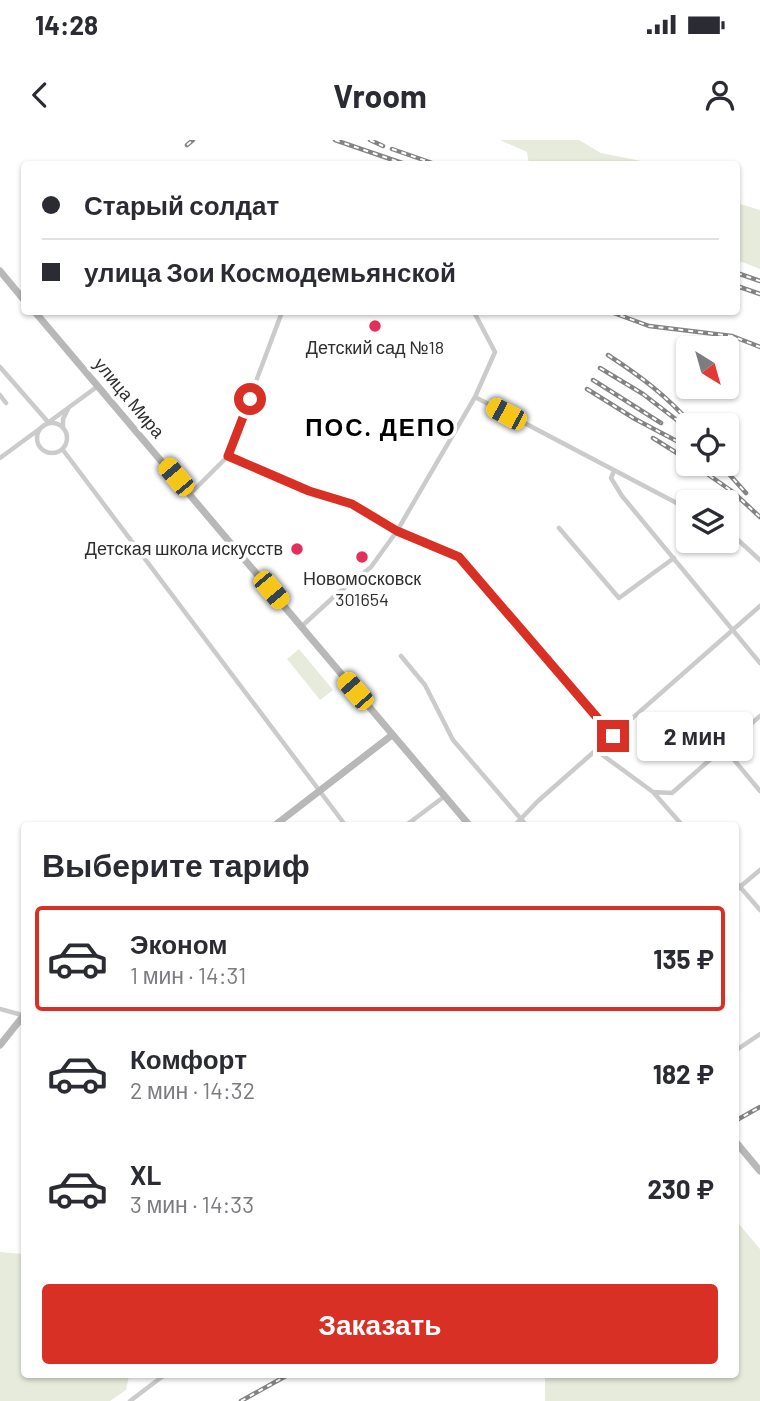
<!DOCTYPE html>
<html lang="ru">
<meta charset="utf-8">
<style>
body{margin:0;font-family:Barlow,sans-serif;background:#f2f2f3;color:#2b2b33;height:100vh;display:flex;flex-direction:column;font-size:26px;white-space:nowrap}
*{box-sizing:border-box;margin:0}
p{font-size:23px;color:#7c7c81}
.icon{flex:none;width:38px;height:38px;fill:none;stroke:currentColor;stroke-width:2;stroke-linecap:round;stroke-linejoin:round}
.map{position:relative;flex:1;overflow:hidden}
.panel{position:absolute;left:21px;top:682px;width:718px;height:556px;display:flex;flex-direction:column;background:#fff;border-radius:7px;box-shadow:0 2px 5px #0004}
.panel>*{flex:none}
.top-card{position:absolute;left:21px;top:21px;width:719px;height:154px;border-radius:7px;box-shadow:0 2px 5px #0004;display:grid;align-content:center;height:154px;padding:0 21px;background:#fff}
.needle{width:46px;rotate:143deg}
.buttons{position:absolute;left:676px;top:196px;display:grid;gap:14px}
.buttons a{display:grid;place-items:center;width:63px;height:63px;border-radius:7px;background:#fff;box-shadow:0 2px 5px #0004;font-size:35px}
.end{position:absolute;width:32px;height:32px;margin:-16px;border:9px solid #d93025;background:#fff;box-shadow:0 0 0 4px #fff}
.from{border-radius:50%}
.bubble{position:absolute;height:49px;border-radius:7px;background:#fff;box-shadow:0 2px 5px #0004;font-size:23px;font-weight:700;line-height:49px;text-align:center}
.car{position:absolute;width:21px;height:42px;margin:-21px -10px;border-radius:9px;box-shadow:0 0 5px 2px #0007;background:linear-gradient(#f5c518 24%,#345 0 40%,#f5c518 0 76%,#345 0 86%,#f5c518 0)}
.top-card b{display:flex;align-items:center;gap:24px;height:66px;font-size:26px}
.top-card b+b{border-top:2px solid #e1e1e2}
.top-card i{width:18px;height:18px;background:#2b2b33}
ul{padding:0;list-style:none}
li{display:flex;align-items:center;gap:21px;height:105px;margin:0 14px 10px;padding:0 7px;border:4px solid transparent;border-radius:7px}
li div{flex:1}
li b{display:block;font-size:26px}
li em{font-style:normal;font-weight:700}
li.active{border-color:#d93025}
li>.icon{width:63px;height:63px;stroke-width:1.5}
h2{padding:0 21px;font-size:32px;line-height:84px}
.primary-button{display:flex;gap:14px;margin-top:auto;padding:14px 21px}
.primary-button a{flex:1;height:80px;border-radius:7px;background:#d93025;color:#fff;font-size:28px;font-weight:700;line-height:80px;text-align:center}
.status{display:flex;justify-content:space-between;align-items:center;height:49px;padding:0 35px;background:#fff;direction:ltr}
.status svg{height:19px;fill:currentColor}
header{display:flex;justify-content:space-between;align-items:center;height:91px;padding:0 21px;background:#fff;font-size:32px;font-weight:700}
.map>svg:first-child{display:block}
.green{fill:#e6ebdb}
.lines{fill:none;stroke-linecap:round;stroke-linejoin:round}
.street{stroke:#cbcbcb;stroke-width:4.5}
.secondary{stroke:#b8b8b8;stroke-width:7}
.rail-casing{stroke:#838383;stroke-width:4.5}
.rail{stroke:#fff;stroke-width:2;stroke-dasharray:5;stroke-linecap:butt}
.route{stroke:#d93025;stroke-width:9}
.poi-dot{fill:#e52f58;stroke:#fff;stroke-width:2.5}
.labels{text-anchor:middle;stroke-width:7;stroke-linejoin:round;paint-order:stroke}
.poi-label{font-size:18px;fill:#2e2e2e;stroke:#fff}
.street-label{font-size:18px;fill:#2e2e2e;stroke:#fff}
.district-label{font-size:24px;font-weight:bold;letter-spacing:2px;fill:#000;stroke:#fff}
</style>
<div class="status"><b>14:28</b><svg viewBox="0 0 49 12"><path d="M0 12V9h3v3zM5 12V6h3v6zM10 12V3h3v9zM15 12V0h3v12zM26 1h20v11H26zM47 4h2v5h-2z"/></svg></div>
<header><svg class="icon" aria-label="back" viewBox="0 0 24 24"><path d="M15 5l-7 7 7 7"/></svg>Vroom<svg class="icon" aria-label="person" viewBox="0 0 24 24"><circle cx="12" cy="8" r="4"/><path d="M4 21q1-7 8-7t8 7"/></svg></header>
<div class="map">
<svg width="760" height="1261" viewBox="0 0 760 1261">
<rect width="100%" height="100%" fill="#fff"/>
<path class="green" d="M500 0H579L601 13 656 24H529L527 12Z
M737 63 760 70V129L737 120Z
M299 509 333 550 320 560 287 519Z
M739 1084 760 1109V1261H545V1236H735V1086Z
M0 1112 24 1114V1236H129L126 1250 110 1261H0Z"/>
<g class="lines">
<path class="street" d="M282 172 228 316 309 351 352 364 397 391 475 257 495 212 474 172
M0 227 48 282
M0 255 6 263
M475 257 688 369
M37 298a15 15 0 1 1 30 0a15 15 0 1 1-30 0Z
M63 287V279L68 269
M63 310 346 686
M0 318 98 246
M614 331 611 338 622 356 760 523
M190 354 228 316
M559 388 619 458 674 418
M726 389 760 420
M302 486 338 453 371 427 397 391 459 417 613 596
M401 516 425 545 453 600 527 686
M725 609 760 651
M597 611 653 652 683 686
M653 652 672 653 760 576
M405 686 445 656
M514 686 538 661 760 466
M735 741 760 770
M735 751 760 730
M0 869 22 875
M735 911 760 894
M130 1261 163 1236"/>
<path class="secondary" d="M0 131 24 160
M35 172 470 686
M274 686 392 595
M0 905 24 875
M735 1001 760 1031"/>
<defs>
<path id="rail" d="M335 0 405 24
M370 0 383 6
M187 5 193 0
M392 9 435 24
M737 133 760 141
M737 146 760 154
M611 172 649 186 732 196 760 207
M608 215C640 236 667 256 692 285
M600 228 643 254 678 281
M593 240 661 283
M587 249 635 279 688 307
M653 298 688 320
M693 324 733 352 760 377
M720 324 746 353
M735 981 760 967
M241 1261 286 1236"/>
</defs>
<use href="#rail" class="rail-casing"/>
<use href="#rail" class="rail"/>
</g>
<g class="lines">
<path class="route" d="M250 259 228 316 309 351 352 364 397 391 459 417 613 596"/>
</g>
<g class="poi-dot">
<circle cx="375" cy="186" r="7"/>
<circle cx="297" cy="409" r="7"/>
<circle cx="362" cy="417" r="7"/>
</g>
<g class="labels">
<g class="poi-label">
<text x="375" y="214">Детский сад №18</text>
<text x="283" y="415" text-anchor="end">Детская школа искусств</text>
<text x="362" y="445">Новомосковск<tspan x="362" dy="21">301654</tspan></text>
</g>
<g class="street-label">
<text transform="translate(129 258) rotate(50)" y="6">улица Мира</text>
</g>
<g class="district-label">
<text x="381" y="296">ПОС. ДЕПО</text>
</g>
</g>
</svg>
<div class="buttons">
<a><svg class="needle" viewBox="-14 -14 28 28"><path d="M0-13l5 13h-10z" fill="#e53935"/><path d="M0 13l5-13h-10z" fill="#7c7c81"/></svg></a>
<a><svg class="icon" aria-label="locate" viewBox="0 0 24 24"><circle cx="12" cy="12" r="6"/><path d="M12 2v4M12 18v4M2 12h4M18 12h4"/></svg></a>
<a><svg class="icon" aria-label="layers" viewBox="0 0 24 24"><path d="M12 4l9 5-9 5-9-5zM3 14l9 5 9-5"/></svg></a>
</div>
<i class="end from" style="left:250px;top:259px"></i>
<i class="end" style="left:613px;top:596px"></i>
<div class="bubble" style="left:637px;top:572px;width:116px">2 мин</div>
<i class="car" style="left:506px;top:274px;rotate:298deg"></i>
<i class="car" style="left:176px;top:337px;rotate:320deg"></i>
<i class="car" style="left:271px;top:450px;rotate:140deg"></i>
<i class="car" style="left:355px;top:551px;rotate:319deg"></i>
<div class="top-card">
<b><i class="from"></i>Старый солдат</b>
<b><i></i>улица Зои Космодемьянской</b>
</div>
<section class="panel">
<h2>Выберите тариф</h2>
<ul>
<li class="active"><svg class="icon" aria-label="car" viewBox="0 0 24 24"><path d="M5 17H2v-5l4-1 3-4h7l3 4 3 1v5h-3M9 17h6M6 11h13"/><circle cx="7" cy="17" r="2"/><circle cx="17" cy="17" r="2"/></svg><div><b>Эконом</b><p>1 мин · 14:31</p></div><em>135 ₽</em></li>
<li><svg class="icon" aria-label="car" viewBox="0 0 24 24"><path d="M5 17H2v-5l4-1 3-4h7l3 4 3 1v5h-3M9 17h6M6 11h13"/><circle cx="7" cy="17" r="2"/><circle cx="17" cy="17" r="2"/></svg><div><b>Комфорт</b><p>2 мин · 14:32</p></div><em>182 ₽</em></li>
<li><svg class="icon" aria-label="car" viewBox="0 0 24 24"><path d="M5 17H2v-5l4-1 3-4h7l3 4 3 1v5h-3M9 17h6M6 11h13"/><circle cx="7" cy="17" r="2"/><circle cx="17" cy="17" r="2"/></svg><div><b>XL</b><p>3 мин · 14:33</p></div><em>230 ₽</em></li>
</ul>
<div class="primary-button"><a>Заказать</a></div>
</section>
</div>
